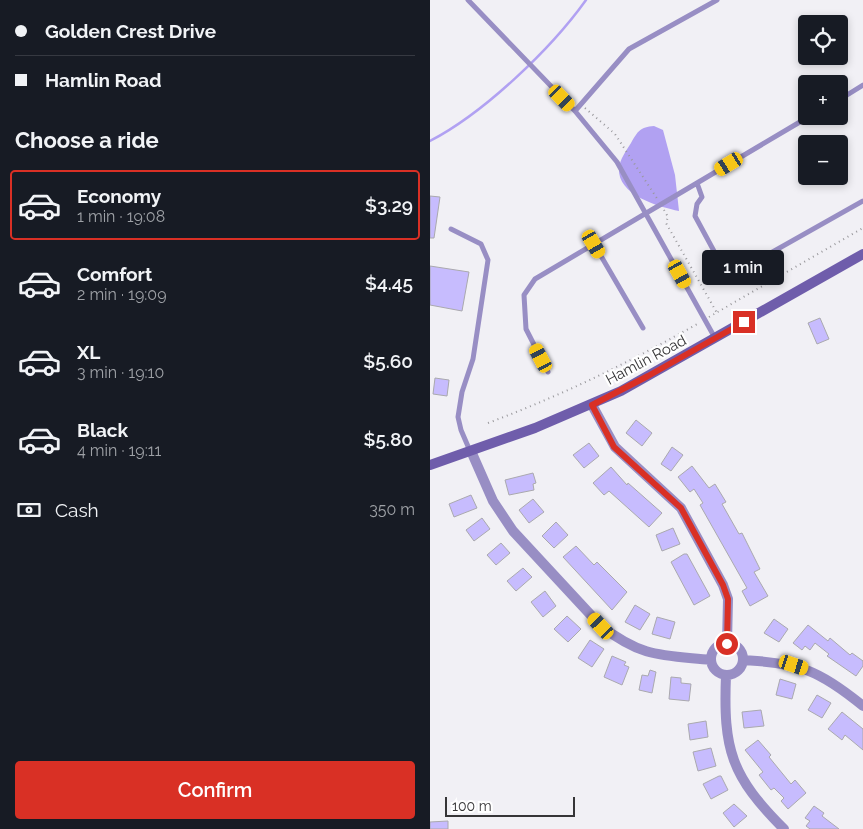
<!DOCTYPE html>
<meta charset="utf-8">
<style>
body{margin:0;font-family:Raleway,sans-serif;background:#20242c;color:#f1f3f6;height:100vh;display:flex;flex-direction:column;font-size:19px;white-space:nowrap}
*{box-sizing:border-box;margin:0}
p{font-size:16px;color:#9ea1a6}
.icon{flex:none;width:28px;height:28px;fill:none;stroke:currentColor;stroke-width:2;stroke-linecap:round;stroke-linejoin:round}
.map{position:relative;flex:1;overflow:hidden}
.side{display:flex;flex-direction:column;background:#171b24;width:430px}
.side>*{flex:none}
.guide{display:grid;align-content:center;height:110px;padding:0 15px;background:#171b24}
.fabs{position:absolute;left:368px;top:15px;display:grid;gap:10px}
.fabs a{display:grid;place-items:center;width:50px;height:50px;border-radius:5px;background:#171b24;box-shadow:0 2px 8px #0003;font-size:25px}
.scale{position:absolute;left:15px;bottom:12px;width:130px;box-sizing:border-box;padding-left:5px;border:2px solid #363537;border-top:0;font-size:14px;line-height:18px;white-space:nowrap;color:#363537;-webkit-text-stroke:4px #fff;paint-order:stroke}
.end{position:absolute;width:22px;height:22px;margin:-11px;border:6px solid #d93025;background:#fff;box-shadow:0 0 0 2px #fff}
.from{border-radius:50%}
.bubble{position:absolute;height:35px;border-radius:5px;background:#171b24;box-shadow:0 2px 8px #0003;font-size:16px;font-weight:600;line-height:35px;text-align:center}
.car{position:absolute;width:15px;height:30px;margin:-15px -8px;border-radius:6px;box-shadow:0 0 4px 1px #0007;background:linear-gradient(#f5c518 24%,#345 0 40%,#f5c518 0 76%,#345 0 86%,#f5c518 0)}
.guide b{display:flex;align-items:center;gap:18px;height:48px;font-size:19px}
.guide b+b{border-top:1px solid #363941}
.guide i{width:12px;height:12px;background:#f1f3f6}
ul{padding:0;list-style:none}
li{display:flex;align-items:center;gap:15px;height:70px;margin:0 10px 8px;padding:0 5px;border:2px solid transparent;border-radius:5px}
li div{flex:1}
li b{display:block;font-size:19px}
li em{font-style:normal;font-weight:600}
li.current{border-color:#d93025}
li>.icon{width:45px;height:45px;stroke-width:1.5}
h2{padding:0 15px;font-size:22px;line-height:60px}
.pay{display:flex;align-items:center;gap:12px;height:55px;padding:0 15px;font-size:19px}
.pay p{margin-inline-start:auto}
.button{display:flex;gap:10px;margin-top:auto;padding:10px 15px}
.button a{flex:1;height:58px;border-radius:5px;background:#d93025;color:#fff;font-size:20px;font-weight:600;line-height:58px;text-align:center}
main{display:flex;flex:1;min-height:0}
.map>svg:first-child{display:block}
.water{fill:#b1a1f2}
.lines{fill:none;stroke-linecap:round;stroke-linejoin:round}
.stream{stroke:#b1a1f2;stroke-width:2.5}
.building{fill:#c7bcfe;stroke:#aaa9ae}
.path{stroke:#99989c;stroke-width:2;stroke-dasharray:1 4;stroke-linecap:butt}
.lane{stroke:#988ec4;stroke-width:5}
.street{stroke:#988ec4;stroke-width:10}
.secondary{stroke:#6f5dab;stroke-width:10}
.route{stroke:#d93025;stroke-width:6}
.labels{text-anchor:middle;stroke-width:4.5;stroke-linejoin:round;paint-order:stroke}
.street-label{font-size:15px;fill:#363537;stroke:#fff}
</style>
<main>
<section class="side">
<div class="guide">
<b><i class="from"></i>Golden Crest Drive</b>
<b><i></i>Hamlin Road</b>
</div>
<h2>Choose a ride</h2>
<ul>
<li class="current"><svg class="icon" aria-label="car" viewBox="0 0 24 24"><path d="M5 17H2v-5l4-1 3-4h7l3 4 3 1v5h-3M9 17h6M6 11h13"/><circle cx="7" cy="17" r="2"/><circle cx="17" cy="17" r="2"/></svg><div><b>Economy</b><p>1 min · 19:08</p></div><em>$3.29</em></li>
<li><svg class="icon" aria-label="car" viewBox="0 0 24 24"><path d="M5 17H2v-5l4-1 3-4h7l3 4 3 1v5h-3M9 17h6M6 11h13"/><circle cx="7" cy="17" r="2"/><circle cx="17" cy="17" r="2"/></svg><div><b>Comfort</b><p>2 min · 19:09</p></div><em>$4.45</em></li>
<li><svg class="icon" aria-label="car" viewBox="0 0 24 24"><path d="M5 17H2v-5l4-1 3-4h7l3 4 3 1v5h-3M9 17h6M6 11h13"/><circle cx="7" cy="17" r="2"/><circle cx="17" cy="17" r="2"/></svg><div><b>XL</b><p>3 min · 19:10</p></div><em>$5.60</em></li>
<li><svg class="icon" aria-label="car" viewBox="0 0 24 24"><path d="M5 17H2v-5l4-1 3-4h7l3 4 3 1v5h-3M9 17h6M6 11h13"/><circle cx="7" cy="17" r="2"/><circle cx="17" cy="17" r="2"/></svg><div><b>Black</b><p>4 min · 19:11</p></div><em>$5.80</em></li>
</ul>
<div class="pay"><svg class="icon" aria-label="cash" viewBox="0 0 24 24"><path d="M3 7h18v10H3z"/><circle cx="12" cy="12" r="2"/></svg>Cash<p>350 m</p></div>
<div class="button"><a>Confirm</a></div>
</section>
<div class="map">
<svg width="433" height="829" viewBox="0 0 433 829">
<rect width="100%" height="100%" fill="#f1f0f5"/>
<path class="water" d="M224 126 233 130 245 175 249 211C229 207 187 195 189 168 190 159 196 151 201 143 208 131 210 127 224 126Z"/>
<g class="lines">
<path class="stream" d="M0 141C54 113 121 49 156 0"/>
</g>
<path class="building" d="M0 196 10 197 4 238H0Z
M0 266 39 272 32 311 0 305Z
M390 318 399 339 387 344 378 323Z
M5 378 19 380 17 396 3 394Z
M206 420 222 433 212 446 196 433Z
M159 443 169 456 154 468 143 455Z
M242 447 253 455 241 471 231 464Z
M262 466 279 488 285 484 296 502 292 504 309 534 312 533 330 569 324 572 338 596 320 606 312 591 317 588 270 505 273 503 264 489 260 492 248 477Z
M181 467 197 485 198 483 232 513 219 527 179 491 174 495 163 483Z
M103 473 106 483 103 484 104 490 79 495 75 480Z
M41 495 47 508 24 517 19 504Z
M103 499 114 512 99 523 89 510Z
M52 518 60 529 44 541 36 530Z
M126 522 138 535 124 548 112 536Z
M243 528 250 544 232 551 226 535Z
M71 543 80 553 66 565 57 555Z
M146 546 164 565 167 562 197 592 182 610 133 557Z
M254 554H257L280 596 264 605 241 562Z
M93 568 102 577 86 591 77 581Z
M115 591 126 606 113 617 101 602Z
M205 605 220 614 210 630 195 622Z
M137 616 151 629 138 642 124 629Z
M227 617 245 622 240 639 222 634Z
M344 619 358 629 349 642 334 633Z
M378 625 398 641 400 638 420 655 422 653 433 661V666L426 676 397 656 399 654 385 643 380 650 375 646 372 650 363 643Z
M160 640 174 649 162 667 148 658Z
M182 656 196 662 194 665 199 667 192 685 174 677Z
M220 670 226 672 222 693 209 690 212 675 218 676Z
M241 677 251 678V683L261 684 259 701 239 699Z
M350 679 366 684 362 699 346 695Z
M387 695 401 703 392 718 378 710Z
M331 710 334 726 314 728 312 712Z
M412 712 433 729V750L415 735 412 740 398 729Z
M276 721 278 737 260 740 258 724Z
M328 740 341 755 339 757 361 784 365 780 376 793 358 809 351 801 354 798 344 788 341 790 329 775 333 772 315 750Z
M281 748 286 766 268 771 263 752Z
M289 776H291L298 790 281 799 273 784Z
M304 804 317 816 304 827 293 813Z
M384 806 394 813 392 816 409 829H380L376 826 380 821 375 818Z
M18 821V829H0V822Z"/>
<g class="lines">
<path class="path" d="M155 108 185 134 228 200
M234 210 238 217 236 223 287 313
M279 317 433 228
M58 423C135 394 198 363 269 323"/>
<path class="lane" d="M38 0 145 111 187 162 285 338
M409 100 433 85
M145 111 199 49 287 0
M380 116 267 183 272 197 267 204 265 216 298 277 433 201
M21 229 51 244 58 260 43 359 32 392 28 417 31 430 40 451
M164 244 213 328
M118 372 96 329 94 295 105 279 267 183"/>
<path class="street" d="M162 405 185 447 251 508 293 585 298 599 297 644
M41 451 63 501 83 531 171 626C213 658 231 655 281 660
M281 659a16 16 0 1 1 32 0a16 16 0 1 1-32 0Z
M313 660C370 663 389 670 433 706
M296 675C293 750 301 776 354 829"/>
<path class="secondary" d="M0 465 105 428 191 391 433 254"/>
</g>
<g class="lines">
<path class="route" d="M297 644 298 599 293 585 251 508 184 447 162 405 218 376 314 322"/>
</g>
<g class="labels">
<g class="street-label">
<text transform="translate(216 360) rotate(-28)" y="5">Hamlin Road</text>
</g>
</g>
</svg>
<div class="fabs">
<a><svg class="icon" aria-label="locate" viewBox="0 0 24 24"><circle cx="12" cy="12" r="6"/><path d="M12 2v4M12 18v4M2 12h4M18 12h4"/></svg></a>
<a>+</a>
<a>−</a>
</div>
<div class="scale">100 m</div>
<i class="end from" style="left:297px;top:644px"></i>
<i class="end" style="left:314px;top:322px"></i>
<div class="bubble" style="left:272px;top:250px;width:82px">1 min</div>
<i class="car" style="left:132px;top:98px;rotate:136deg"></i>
<i class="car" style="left:299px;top:164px;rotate:239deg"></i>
<i class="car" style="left:164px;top:244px;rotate:150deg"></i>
<i class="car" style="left:250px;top:274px;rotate:151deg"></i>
<i class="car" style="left:111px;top:358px;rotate:332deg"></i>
<i class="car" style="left:171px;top:626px;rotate:317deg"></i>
<i class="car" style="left:364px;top:665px;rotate:108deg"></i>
</div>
</main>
